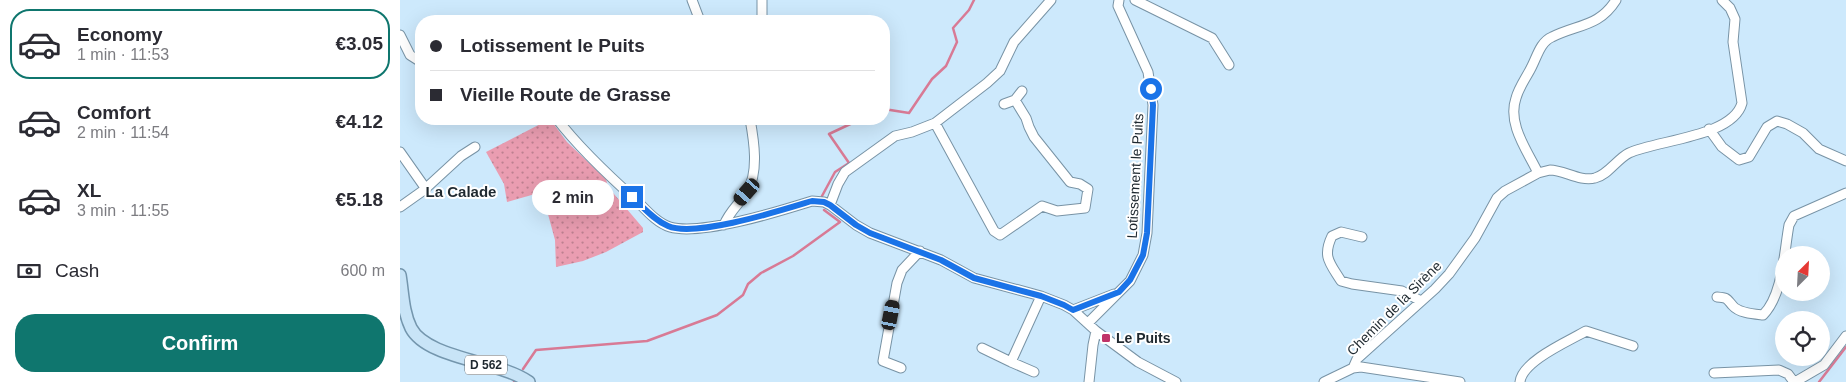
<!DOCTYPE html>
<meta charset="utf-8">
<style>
body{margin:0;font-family:Arial,sans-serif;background:#f7f7f7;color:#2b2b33;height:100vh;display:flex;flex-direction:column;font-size:19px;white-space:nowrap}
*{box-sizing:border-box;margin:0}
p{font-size:16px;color:#7c7c81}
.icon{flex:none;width:28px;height:28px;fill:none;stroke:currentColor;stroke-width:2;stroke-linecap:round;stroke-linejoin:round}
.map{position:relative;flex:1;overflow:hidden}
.side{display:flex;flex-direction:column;background:#fff;width:400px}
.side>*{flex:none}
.banner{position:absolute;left:15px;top:15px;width:475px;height:110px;border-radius:20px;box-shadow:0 5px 20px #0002;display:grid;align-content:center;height:110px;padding:0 15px;background:#fff}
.needle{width:32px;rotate:24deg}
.controls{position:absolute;left:1375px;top:246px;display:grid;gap:10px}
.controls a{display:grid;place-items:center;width:55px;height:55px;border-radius:50%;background:#fff;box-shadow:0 5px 20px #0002;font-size:25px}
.end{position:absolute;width:22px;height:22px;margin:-11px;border:6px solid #1a73e8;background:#fff;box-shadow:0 0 0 2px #fff}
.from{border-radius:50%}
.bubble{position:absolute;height:35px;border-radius:18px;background:#fff;box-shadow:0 5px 20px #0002;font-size:16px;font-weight:700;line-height:35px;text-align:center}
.car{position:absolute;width:15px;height:30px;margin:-15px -8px;border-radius:6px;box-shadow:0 0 4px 1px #0007;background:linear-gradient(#222 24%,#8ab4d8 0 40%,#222 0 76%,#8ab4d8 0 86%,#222 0)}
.banner b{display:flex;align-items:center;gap:18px;height:48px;font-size:19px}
.banner b+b{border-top:1px solid #e1e1e2}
.banner i{width:12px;height:12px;background:#2b2b33}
ul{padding:9px 0 0;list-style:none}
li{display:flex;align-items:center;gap:15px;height:70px;margin:0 10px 8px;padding:0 5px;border:2px solid transparent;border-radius:20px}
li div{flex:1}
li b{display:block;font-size:19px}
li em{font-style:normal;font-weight:700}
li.current{border-color:#0f766e}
li>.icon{width:45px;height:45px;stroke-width:1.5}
.pay{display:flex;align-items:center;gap:12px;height:55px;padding:0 15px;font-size:19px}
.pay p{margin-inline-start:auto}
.primary-button{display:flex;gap:10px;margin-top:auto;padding:10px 15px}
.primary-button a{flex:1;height:58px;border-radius:20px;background:#0f766e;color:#fff;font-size:20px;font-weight:700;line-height:58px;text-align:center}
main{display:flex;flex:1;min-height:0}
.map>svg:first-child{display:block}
.grass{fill:url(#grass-dots)}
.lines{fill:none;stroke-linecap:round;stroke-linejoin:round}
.stream{stroke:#d87a95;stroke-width:2.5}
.minor-casing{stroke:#7893a5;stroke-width:11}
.major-casing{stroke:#7496ad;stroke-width:14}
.minor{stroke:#fff;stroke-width:9}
.major{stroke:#c8e4f7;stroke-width:11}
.route{stroke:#1a73e8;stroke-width:6}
.poi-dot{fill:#c03468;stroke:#fff;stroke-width:2}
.labels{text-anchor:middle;stroke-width:4;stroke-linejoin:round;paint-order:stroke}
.shield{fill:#fff;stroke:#62686d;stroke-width:1}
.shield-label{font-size:12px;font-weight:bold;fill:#1e282f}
.street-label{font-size:14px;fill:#1e282f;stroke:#fff}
.poi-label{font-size:14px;font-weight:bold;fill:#1e282f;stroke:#fff;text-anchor:start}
.neighbourhood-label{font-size:15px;font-weight:bold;fill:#1e282f;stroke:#fff}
</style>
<main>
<section class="side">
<ul>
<li class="current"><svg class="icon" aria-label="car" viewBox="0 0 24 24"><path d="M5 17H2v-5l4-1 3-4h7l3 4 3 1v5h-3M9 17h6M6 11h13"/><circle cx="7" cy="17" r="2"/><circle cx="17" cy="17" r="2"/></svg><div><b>Economy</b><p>1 min · 11:53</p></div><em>€3.05</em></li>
<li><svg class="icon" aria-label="car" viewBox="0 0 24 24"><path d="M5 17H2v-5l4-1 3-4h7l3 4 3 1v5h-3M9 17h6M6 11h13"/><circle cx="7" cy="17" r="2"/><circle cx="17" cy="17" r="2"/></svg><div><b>Comfort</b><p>2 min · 11:54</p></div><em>€4.12</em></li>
<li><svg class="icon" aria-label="car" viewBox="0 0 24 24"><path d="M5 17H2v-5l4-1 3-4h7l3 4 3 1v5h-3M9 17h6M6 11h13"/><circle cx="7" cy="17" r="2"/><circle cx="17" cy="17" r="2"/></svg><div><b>XL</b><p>3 min · 11:55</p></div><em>€5.18</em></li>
</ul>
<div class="pay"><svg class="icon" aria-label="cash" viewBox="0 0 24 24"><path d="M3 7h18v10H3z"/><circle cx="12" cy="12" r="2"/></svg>Cash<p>600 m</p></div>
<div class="primary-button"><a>Confirm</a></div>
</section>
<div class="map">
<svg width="1446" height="382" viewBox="0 0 1446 382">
<defs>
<pattern id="grass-dots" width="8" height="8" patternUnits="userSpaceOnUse" patternTransform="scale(1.25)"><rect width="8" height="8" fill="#ea9db1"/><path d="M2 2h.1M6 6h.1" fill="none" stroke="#bd8090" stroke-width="1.8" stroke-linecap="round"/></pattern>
</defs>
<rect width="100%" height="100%" fill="#cde9fc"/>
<path class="grass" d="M150 119 167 142 206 179 208 187 243 228V232L206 252 183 261 156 267 155 240 142 192 107 202 104 184 86 152Z"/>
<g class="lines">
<path class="stream" d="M484 109 509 113 532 79 546 66 557 42 553 28 569 10 574 0
M422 196 435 172 449 163 429 134 461 119
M123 369 136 350 247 341 317 315 343 295 348 284 361 273 393 256 440 222 424 210
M114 382 115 381
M1419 382 1446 347"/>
<defs>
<path id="minor" d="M292 0 300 21
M362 0V21
M735 0 812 38 829 65
M0 35 10 55 21 62
M604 104 615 100 622 91
M157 119C180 149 209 176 237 201 246 210 257 223 270 227 301 236 380 211 412 201L424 202 430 205 456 225 470 233 541 260 574 278 641 296 664 305 673 310 696 331 738 362 776 382
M535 123 594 231 600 235 642 206 657 211 685 208 688 189 680 184 670 182 634 137 629 127 626 118 615 100
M1309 129 1322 147 1339 160 1349 157 1367 127 1377 121 1387 124 1403 133 1419 149 1446 161
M0 152 26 189
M1138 173C1142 172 1146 171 1150 170 1164 170 1180 182 1195 178 1208 175 1217 159 1229 153 1257 140 1333 137 1342 103L1333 42 1335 19 1330 8 1322 0
M430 205 438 184 445 172 495 136 512 132 535 123 587 83 600 71 614 42 651 0
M0 207 24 190 61 156 75 147
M324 225C329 212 339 204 347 192 359 172 354 141 350 119
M962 237 941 232 932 236C922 257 930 263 941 281L952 284 1002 291 1021 301
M1317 297C1328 298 1326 298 1333 306 1339 313 1354 314 1363 315 1383 295 1384 252 1389 225L1394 216 1446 193
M673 310 714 294
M688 323 730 281 743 255 747 233 753 105 748 72 718 6 719 0
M582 348 611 362 641 296
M611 362 634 372
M501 368 483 361 497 283 502 270 520 251
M953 368 957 359 1035 289 1049 274 1075 238 1097 198 1105 191 1138 173C1127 150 1107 124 1116 98 1119 87 1126 78 1131 68 1137 57 1140 42 1152 37 1178 24 1199 27 1216 0
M1314 373 1379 370 1388 374 1394 382
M689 382 693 345 696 331
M924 382 953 368 961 367 1060 382
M1120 382C1122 361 1169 341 1186 331L1233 346
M1395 382 1424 365 1446 336"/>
<path id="major" d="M0 275C3 293 3 312 11 328 27 359 100 361 129 382"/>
</defs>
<use href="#minor" class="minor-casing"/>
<use href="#major" class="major-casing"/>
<use href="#minor" class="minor"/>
<use href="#major" class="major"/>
</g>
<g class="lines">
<path class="route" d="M232 197C243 207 254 220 268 226 295 238 382 210 412 201L424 202 430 205 456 225 470 233 541 260 574 278 641 296 664 305 673 310 719 292 730 280 743 255 747 233 753 105 751 89"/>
</g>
<rect class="poi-dot" x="701" y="333" width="10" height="10" rx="2.5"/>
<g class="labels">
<rect class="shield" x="65" y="355.5" width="42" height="19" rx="4"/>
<g class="shield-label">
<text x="86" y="369">D 562</text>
</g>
<g class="street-label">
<text transform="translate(735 176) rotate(-87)" y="5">Lotissement le Puits</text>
<text transform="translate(994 308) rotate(-45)" y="5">Chemin de la Sirène</text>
</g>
<g class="poi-label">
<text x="716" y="343">Le Puits</text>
</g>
<g class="neighbourhood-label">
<text x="61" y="197">La Calade</text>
</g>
</g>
</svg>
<div class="controls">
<a><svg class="needle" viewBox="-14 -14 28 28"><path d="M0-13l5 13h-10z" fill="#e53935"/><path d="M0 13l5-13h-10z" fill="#7c7c81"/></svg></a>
<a><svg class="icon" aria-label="locate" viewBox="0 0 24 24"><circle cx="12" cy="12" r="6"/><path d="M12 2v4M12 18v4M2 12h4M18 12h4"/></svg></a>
</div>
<i class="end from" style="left:751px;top:89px"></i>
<i class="end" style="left:232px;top:197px"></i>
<div class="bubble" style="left:132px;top:180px;width:82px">2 min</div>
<i class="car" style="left:347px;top:192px;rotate:221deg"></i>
<i class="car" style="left:491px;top:315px;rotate:11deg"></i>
<div class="banner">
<b><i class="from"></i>Lotissement le Puits</b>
<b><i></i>Vieille Route de Grasse</b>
</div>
</div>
</main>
